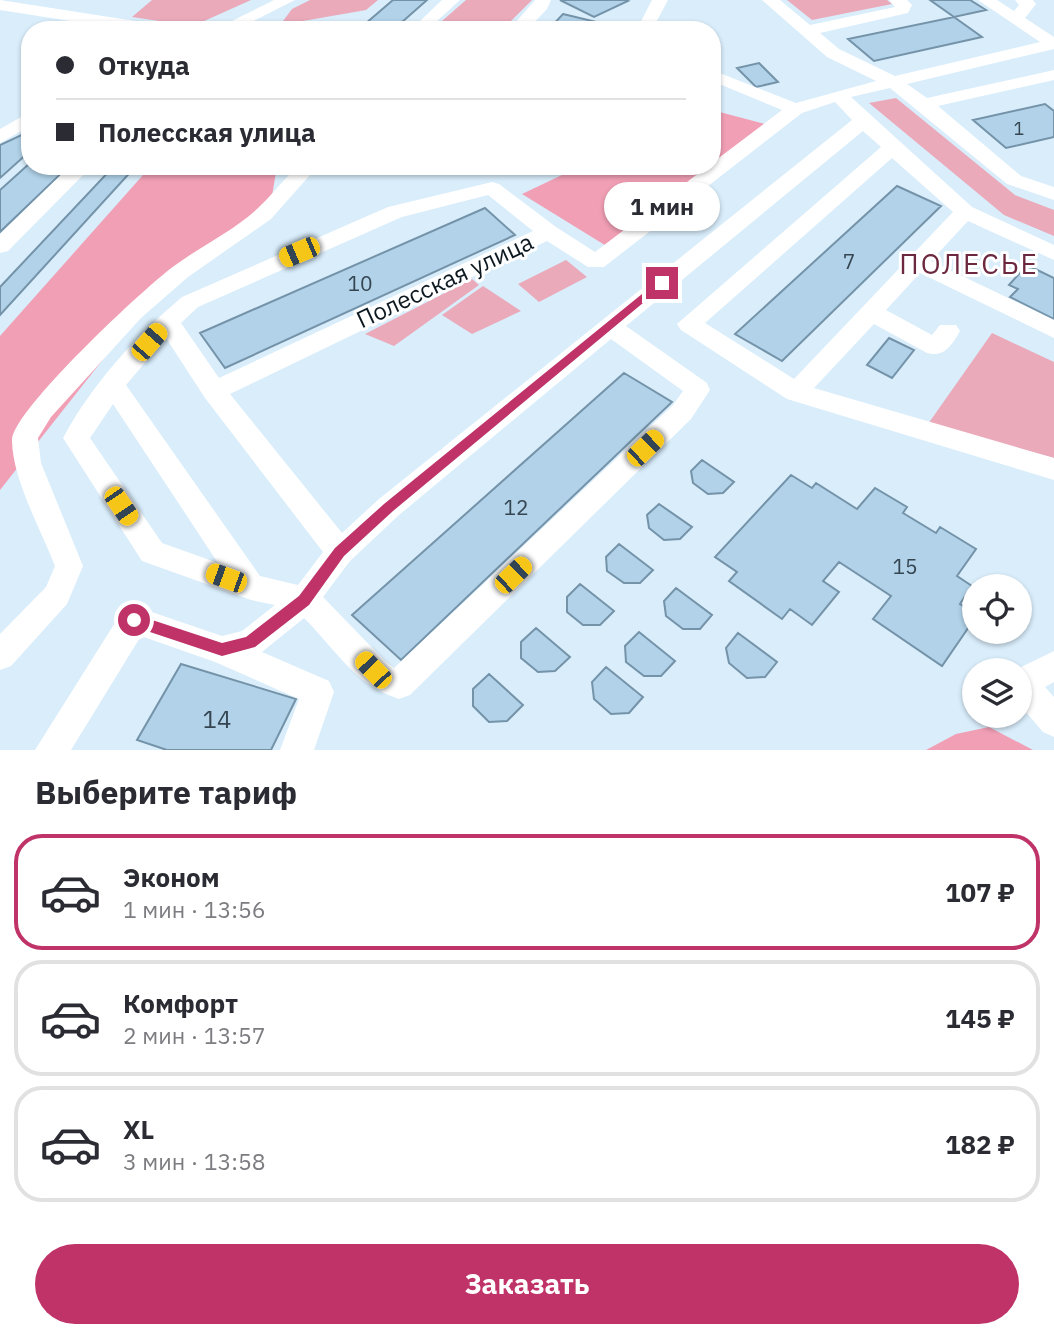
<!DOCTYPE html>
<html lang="ru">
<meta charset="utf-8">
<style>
body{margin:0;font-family:"IBM Plex Sans",sans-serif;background:#f7f7f7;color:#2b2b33;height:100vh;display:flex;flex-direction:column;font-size:26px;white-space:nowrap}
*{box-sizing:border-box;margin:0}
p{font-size:23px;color:#7c7c81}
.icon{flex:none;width:38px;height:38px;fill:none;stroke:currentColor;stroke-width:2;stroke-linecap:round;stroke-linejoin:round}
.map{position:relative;height:750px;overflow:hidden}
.details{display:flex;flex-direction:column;background:#fff;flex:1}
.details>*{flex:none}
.hud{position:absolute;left:21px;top:21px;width:700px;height:154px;border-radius:28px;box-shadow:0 2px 5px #0004;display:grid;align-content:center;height:154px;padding:0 35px;background:#fff}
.tools{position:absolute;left:962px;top:574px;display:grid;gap:14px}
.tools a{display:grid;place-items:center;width:70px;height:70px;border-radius:50%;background:#fff;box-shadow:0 2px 5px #0004;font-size:35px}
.end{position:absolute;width:32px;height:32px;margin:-16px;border:9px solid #bf3368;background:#fff;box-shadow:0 0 0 4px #fff}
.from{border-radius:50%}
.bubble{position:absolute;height:49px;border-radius:24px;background:#fff;box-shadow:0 2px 5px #0004;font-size:23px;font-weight:700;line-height:49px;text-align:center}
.car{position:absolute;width:21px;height:42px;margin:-21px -10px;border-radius:9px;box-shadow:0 0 5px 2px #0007;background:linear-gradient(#f5c518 24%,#345 0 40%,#f5c518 0 76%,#345 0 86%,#f5c518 0)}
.hud b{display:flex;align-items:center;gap:24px;height:66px;font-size:26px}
.hud b+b{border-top:2px solid #e1e1e2}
.hud i{width:18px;height:18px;background:#2b2b33}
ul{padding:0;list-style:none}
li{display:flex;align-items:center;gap:21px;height:116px;margin:0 14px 10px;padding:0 21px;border:4px solid #e1e1e2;border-radius:28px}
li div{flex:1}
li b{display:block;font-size:26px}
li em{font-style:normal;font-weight:700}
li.selected{border-color:#bf3368}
li>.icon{width:63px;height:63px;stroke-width:1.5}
h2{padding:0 35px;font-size:32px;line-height:84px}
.cta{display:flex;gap:14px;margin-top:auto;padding:14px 35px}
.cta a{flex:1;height:80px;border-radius:42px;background:#bf3368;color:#fff;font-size:28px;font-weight:700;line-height:80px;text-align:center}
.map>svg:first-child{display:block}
.green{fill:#eaaaba}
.forest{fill:#f19fb5}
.building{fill:#b1d2e9;stroke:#7493a9;stroke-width:2}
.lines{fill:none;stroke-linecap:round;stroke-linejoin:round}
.minor{fill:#fff;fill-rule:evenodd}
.route{fill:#bf3368}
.labels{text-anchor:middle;stroke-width:6;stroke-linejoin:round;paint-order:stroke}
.far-number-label{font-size:18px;fill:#354652}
.number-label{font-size:21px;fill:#354652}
.street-label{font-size:24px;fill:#0c1820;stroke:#fff}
.near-number-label{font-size:24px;fill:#354652}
.quarter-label{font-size:28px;letter-spacing:2px;fill:#6c283f;stroke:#fff}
</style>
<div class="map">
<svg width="1054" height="750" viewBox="0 0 1054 750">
<rect width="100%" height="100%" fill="#d9edfb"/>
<path class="green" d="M152 0H251L193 26 132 17Z
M310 0H378L366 10 280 25 292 9Z
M466 0H532L502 30H477L442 21Z
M787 0H887L892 4 812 20Z
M896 98 1015 195 1054 210V236L1004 215 869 103Z
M566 260 587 277 539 302 518 284Z
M472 279 479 285 394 346 365 334Z
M483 286 521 311 472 334 442 315Z
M992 333 1054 362V458L928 424Z"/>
<path class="forest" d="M712 110 772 126 608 247 522 194 581 166H712Z
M151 166H277L271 202 161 286 0 490V336Z
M989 727 1033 750H926L956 734Z"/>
<path class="building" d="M393 0H427L393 30H358Z
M560 0H625L628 1 594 17Z
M930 0H970L986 10 954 17Z
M563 14 605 24 600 30H548Z
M954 17 982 37 874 61 848 39Z
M759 63 778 82 756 87 737 68Z
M1045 104 1054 111V137L1006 148 973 120Z
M30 131V151L0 178V145Z
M30 163V166H69L0 232V190Z
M114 166H136L0 315V287Z
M897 186 941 206 782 361 735 334Z
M485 208 515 235 225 368 200 333Z
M1027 265 1054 278V319L1010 297 1018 289 1009 285Z
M889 338 914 350 892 378 867 365Z
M624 373 672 402 401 660 352 615Z
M702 460 734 482 723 493 708 494 693 483 691 471Z
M791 475 812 488 816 483 857 509 875 488 907 507 903 513 936 533 940 527 976 549 957 576 972 586 960 604 975 614V618L942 666 873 619 891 596 839 562 823 581 839 592 812 625 790 609 782 619 729 581 737 572 715 557Z
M659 504 692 527 680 539 664 540 649 528 647 515Z
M619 544 653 570 640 583H624L607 571 606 557Z
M580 584 614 611 600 625H583L567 612V597Z
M676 588 712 615 700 629H683L666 616 664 601Z
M536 628 570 657 555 671 538 672 521 658V642Z
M639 632 675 661 661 676H644L626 662 625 646Z
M738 633 777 662 765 677 747 678 729 663 726 648Z
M181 664 296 699 271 750H167L137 740Z
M606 667 643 697 629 713 611 714 594 699 592 682Z
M489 674 523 705 507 721 489 722 473 706V689Z"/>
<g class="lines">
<path class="minor" d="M0 0 161 25 169 30H128L0 10Z
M274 0H295L236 30H214Z
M442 0H460L436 22 444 30H423L420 21Z
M535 0H551L547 9 527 30H509Z
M652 0H668L653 28H641L639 25Z
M762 0H780L810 25 895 7 889 0H907L912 5 908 13 820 33 839 49 895 76 1040 42 978 0H997L1014 11 1019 5 1015 0H1033L1036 4 1025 18 1054 37V49L907 84 927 98 1054 70V80L938 106 1021 176 1054 187V200L1007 184 890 88 851 97 972 207 1054 245V260L968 221 931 261 1054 320V338L920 273 886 310 932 335 940 325H956L960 331C952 345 944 358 927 353L874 324 814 388 1054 458V480L787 399 681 330 677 324 881 147 863 131 626 326 707 383 710 390 691 419 410 695 399 699C355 685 335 649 304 618L262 652 329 681 334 692 314 750H280L299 699 215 662 141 636 71 750H35L123 610 134 606 222 636 242 631 275 605 251 600 142 561 63 438C92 384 136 336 182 297L388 207 492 182 499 184 556 227 595 252 708 166H712V163L782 110 712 81V70L796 103 876 81 827 57ZM835 102 852 120 379 499 342 533 230 394 547 241 588 267H604L802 113ZM892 158 953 212 794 379 705 323ZM488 195 533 231 219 378 181 323 198 307 402 217ZM166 338 205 398 323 552 298 585 260 576 126 385ZM611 339 683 391 673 405 394 668 385 661 323 597 350 561 399 515ZM113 404 218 563 162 543 90 438Z
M30 112V126L0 143V129Z
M70 166H92L8 251 0 253V234Z
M291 166H311L310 175 271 219 188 277 141 318 51 417 38 438 41 463 83 566 67 604 11 666 0 670V634L46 587 55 566C41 530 12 478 12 440 13 410 145 287 174 266 201 246 233 231 257 209 269 198 279 185 290 174Z
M474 166H523L520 170 502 175 477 170Z
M1054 651V682L1045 687 1054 697V737L1043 732 1020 705V670H1015Z"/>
</g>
<path class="route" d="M658 281 667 283 393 511 344 556 309 605 255 647 222 656 129 625V616L134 614 222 643 246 637 299 596 335 548 384 504Z"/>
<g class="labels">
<g class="far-number-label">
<text x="1019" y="135">1</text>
</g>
<g class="number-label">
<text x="849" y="269">7</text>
<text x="360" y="291">10</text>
<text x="516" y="515">12</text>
<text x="905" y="574">15</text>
</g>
<g class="street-label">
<text transform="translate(445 281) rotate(-25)" y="8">Полесская улица</text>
</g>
<g class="near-number-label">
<text x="217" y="728">14</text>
</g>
<g class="quarter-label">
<text x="969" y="274">ПОЛЕСЬЕ</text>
</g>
</g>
</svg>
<div class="tools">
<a><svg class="icon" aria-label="locate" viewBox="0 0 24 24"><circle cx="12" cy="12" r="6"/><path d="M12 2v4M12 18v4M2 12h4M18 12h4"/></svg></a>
<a><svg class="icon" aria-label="layers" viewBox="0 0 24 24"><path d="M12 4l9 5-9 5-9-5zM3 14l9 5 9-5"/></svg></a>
</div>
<i class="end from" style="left:134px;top:620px"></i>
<i class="end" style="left:662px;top:283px"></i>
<div class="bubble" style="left:604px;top:182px;width:116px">1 мин</div>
<i class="car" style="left:299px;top:252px;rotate:247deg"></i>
<i class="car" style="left:149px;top:342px;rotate:41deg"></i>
<i class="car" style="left:645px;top:448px;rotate:46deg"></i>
<i class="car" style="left:121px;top:506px;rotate:146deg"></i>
<i class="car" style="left:513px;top:575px;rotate:46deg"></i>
<i class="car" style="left:226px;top:578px;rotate:290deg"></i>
<i class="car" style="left:373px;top:670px;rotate:316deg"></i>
<div class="hud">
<b><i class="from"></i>Откуда</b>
<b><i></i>Полесская улица</b>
</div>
</div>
<section class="details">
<h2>Выберите тариф</h2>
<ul>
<li class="selected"><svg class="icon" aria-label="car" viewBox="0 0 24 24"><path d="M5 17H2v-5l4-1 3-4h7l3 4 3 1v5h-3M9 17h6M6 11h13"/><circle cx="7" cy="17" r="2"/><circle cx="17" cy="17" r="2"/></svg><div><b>Эконом</b><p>1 мин · 13:56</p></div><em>107 ₽</em></li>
<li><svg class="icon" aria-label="car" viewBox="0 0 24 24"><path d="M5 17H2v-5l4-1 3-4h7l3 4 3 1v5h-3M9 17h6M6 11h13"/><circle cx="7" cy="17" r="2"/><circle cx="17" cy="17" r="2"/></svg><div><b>Комфорт</b><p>2 мин · 13:57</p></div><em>145 ₽</em></li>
<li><svg class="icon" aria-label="car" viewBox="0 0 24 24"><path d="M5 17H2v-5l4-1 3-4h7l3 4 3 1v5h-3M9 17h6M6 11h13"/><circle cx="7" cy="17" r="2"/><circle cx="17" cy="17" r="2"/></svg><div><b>XL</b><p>3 мин · 13:58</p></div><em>182 ₽</em></li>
</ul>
<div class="cta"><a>Заказать</a></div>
</section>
